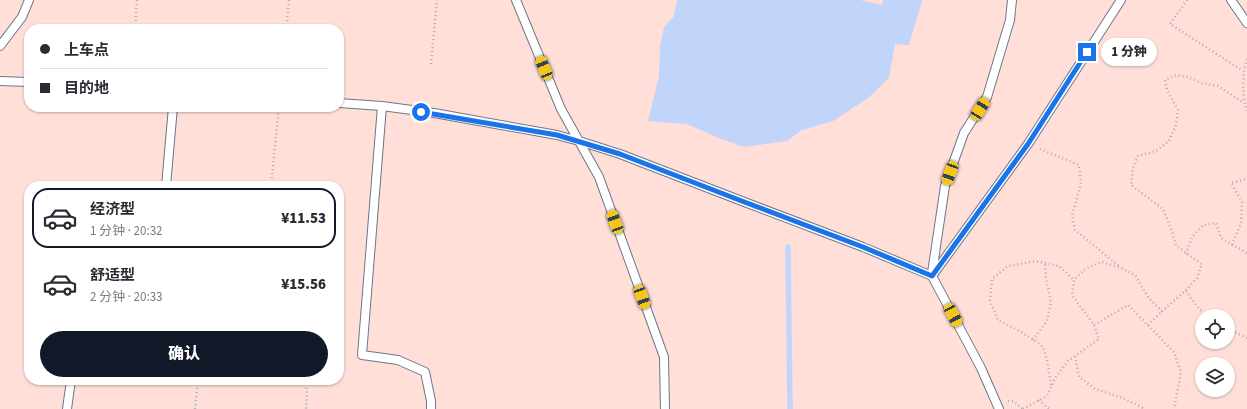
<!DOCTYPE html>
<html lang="zh">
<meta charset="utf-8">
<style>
body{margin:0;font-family:"Source Sans 3","Noto Sans SC",sans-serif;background:#f7f7f7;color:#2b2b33;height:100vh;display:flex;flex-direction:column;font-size:15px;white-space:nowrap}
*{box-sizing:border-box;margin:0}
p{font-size:13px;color:#7c7c81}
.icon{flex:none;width:22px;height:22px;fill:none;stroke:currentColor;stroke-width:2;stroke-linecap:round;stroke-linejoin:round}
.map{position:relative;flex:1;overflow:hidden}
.panel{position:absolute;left:24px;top:181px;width:320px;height:204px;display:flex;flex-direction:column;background:#fff;border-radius:16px;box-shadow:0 1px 3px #0004}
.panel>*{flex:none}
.banner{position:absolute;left:24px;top:24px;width:320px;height:88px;border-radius:16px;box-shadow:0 1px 3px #0004;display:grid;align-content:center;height:88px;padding:0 16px;background:#fff}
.buttons{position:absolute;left:1195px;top:309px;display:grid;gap:8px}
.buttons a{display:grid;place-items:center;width:40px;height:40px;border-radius:50%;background:#fff;box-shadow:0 1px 3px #0004;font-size:20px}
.end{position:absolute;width:18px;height:18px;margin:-9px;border:5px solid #1a73e8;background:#fff;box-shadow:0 0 0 2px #fff}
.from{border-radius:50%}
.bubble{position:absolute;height:28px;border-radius:14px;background:#fff;box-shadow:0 1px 3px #0004;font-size:13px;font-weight:800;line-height:28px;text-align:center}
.car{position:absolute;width:12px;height:24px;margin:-12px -6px;border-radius:5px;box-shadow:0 0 3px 1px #0007;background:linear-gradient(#f5c518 24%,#345 0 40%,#f5c518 0 76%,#345 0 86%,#f5c518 0)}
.banner b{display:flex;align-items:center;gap:14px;height:38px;font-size:15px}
.banner b+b{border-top:1px solid #e1e1e2}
.banner i{width:10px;height:10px;background:#2b2b33}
ul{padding:7px 0 0;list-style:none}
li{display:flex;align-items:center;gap:12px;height:60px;margin:0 8px 6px;padding:0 8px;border:2px solid transparent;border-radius:16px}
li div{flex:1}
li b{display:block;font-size:15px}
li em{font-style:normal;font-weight:800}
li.current{border-color:#111827}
li>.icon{width:36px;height:36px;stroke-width:1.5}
.button{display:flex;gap:8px;margin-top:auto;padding:8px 16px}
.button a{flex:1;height:46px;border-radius:24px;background:#111827;color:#fff;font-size:16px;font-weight:800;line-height:46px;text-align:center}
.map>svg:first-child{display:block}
.green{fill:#ffdfd8;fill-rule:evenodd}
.water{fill:#c1d4f9}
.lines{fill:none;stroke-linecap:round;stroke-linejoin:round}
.stream{stroke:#c1d4f9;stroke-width:5.5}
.service-casing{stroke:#6b778c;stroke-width:10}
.path{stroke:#abaeb5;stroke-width:2.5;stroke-dasharray:1 3;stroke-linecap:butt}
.service{stroke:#fff;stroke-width:8}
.route{stroke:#1a73e8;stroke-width:5}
</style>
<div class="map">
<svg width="1247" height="409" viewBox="0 0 1247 409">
<rect width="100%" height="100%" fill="#f7faff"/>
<path class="green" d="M0 0H1247V409H0ZM29 29H339V107H29ZM29 186H339V380H29ZM1202 316H1228V342H1202ZM1202 364H1228V390H1202Z"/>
<path class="water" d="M677 0H860L882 5 883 0H922V1L909 45 895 44 889 78 868 98 833 121 802 130 787 141 744 147 719 138 687 124 648 121 659 76 660 47 664 27 674 16Z"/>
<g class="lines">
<path class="stream" d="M788 247 790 409"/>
<defs>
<path id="service" d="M516 0 561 109 599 177 664 357 665 409
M1231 0 1247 23
M0 46 22 17 29 0
M0 81 29 82
M339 103 382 106 434 113 557 135 579 141 620 154 747 203 863 247 932 276 981 368 999 409
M382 106 362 355 398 360 425 372 431 401V409
M166 186 173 107
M932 273 945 186 964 133 987 97 1010 20 1012 0
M932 276 1028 144 1121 0
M67 409 71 380"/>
</defs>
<use href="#service" class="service-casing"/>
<path class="path" d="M1187 0 1170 24 1243 71
M135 29 137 0
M286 29 289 0
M1247 59C1242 75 1242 95 1247 111
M431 64 437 0
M1040 149 1079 165 1081 184 1072 215 1075 230 1120 267
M271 186 279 107
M1232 245 1241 223 1242 202 1231 183 1247 179
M1186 254 1192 237 1203 225 1216 223 1221 238 1247 253
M1186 291 1199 309 1208 316
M1094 325 1128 305 1174 352 1181 372 1174 409
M1148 325 1162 311
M1228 329 1247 338
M1033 340 1047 321 1051 302 1046 278 1045 263
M1075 356 1079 377 1095 389 1123 398 1145 409
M304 380 307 390 306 409
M1051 385C1049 373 1048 359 1043 348 1038 340 1008 325 998 320L990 301 992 279 1008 266 1036 261 1059 266 1074 280
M1039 400 1049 409
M1008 401H1013L1023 409
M195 409 198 380
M1023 409 1047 396 1055 378 1068 361 1099 339 1094 325 1072 295 1074 280 1085 269 1102 262 1121 268 1135 275 1148 297 1162 311 1185 291 1197 278 1202 264 1176 246 1172 231 1163 209 1131 185 1133 168 1138 156 1156 151 1169 141 1176 125 1178 110 1167 90 1165 80 1177 75 1187 77 1202 83 1218 86 1244 103"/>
<use href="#service" class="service"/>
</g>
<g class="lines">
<path class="route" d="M421 112 557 135 620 154 747 203 863 247 932 276 1028 144 1087 52"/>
</g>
</svg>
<div class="buttons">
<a><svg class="icon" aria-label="locate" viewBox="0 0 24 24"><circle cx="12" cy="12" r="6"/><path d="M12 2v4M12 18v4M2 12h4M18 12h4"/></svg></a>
<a><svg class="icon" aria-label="layers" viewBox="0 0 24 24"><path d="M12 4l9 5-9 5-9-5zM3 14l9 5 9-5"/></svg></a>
</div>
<i class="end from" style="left:421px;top:112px"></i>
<i class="end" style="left:1087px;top:52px"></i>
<div class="bubble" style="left:1101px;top:38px;width:56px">1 分钟</div>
<i class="car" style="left:544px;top:68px;rotate:338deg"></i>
<i class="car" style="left:980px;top:109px;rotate:32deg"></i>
<i class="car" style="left:950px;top:173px;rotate:200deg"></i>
<i class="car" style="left:615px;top:222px;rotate:340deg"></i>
<i class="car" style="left:642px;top:297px;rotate:160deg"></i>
<i class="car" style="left:953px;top:315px;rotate:152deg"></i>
<div class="banner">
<b><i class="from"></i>上车点</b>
<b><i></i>目的地</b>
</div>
<section class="panel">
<ul>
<li class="current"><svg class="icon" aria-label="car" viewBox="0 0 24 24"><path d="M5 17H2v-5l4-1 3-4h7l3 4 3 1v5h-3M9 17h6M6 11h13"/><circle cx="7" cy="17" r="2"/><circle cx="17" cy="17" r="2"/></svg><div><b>经济型</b><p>1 分钟 · 20:32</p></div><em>¥11.53</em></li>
<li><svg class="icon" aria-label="car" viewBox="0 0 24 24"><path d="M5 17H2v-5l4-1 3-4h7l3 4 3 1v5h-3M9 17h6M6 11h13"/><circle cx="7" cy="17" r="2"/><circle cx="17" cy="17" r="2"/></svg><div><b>舒适型</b><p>2 分钟 · 20:33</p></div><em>¥15.56</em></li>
</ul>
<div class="button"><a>确认</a></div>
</section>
</div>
